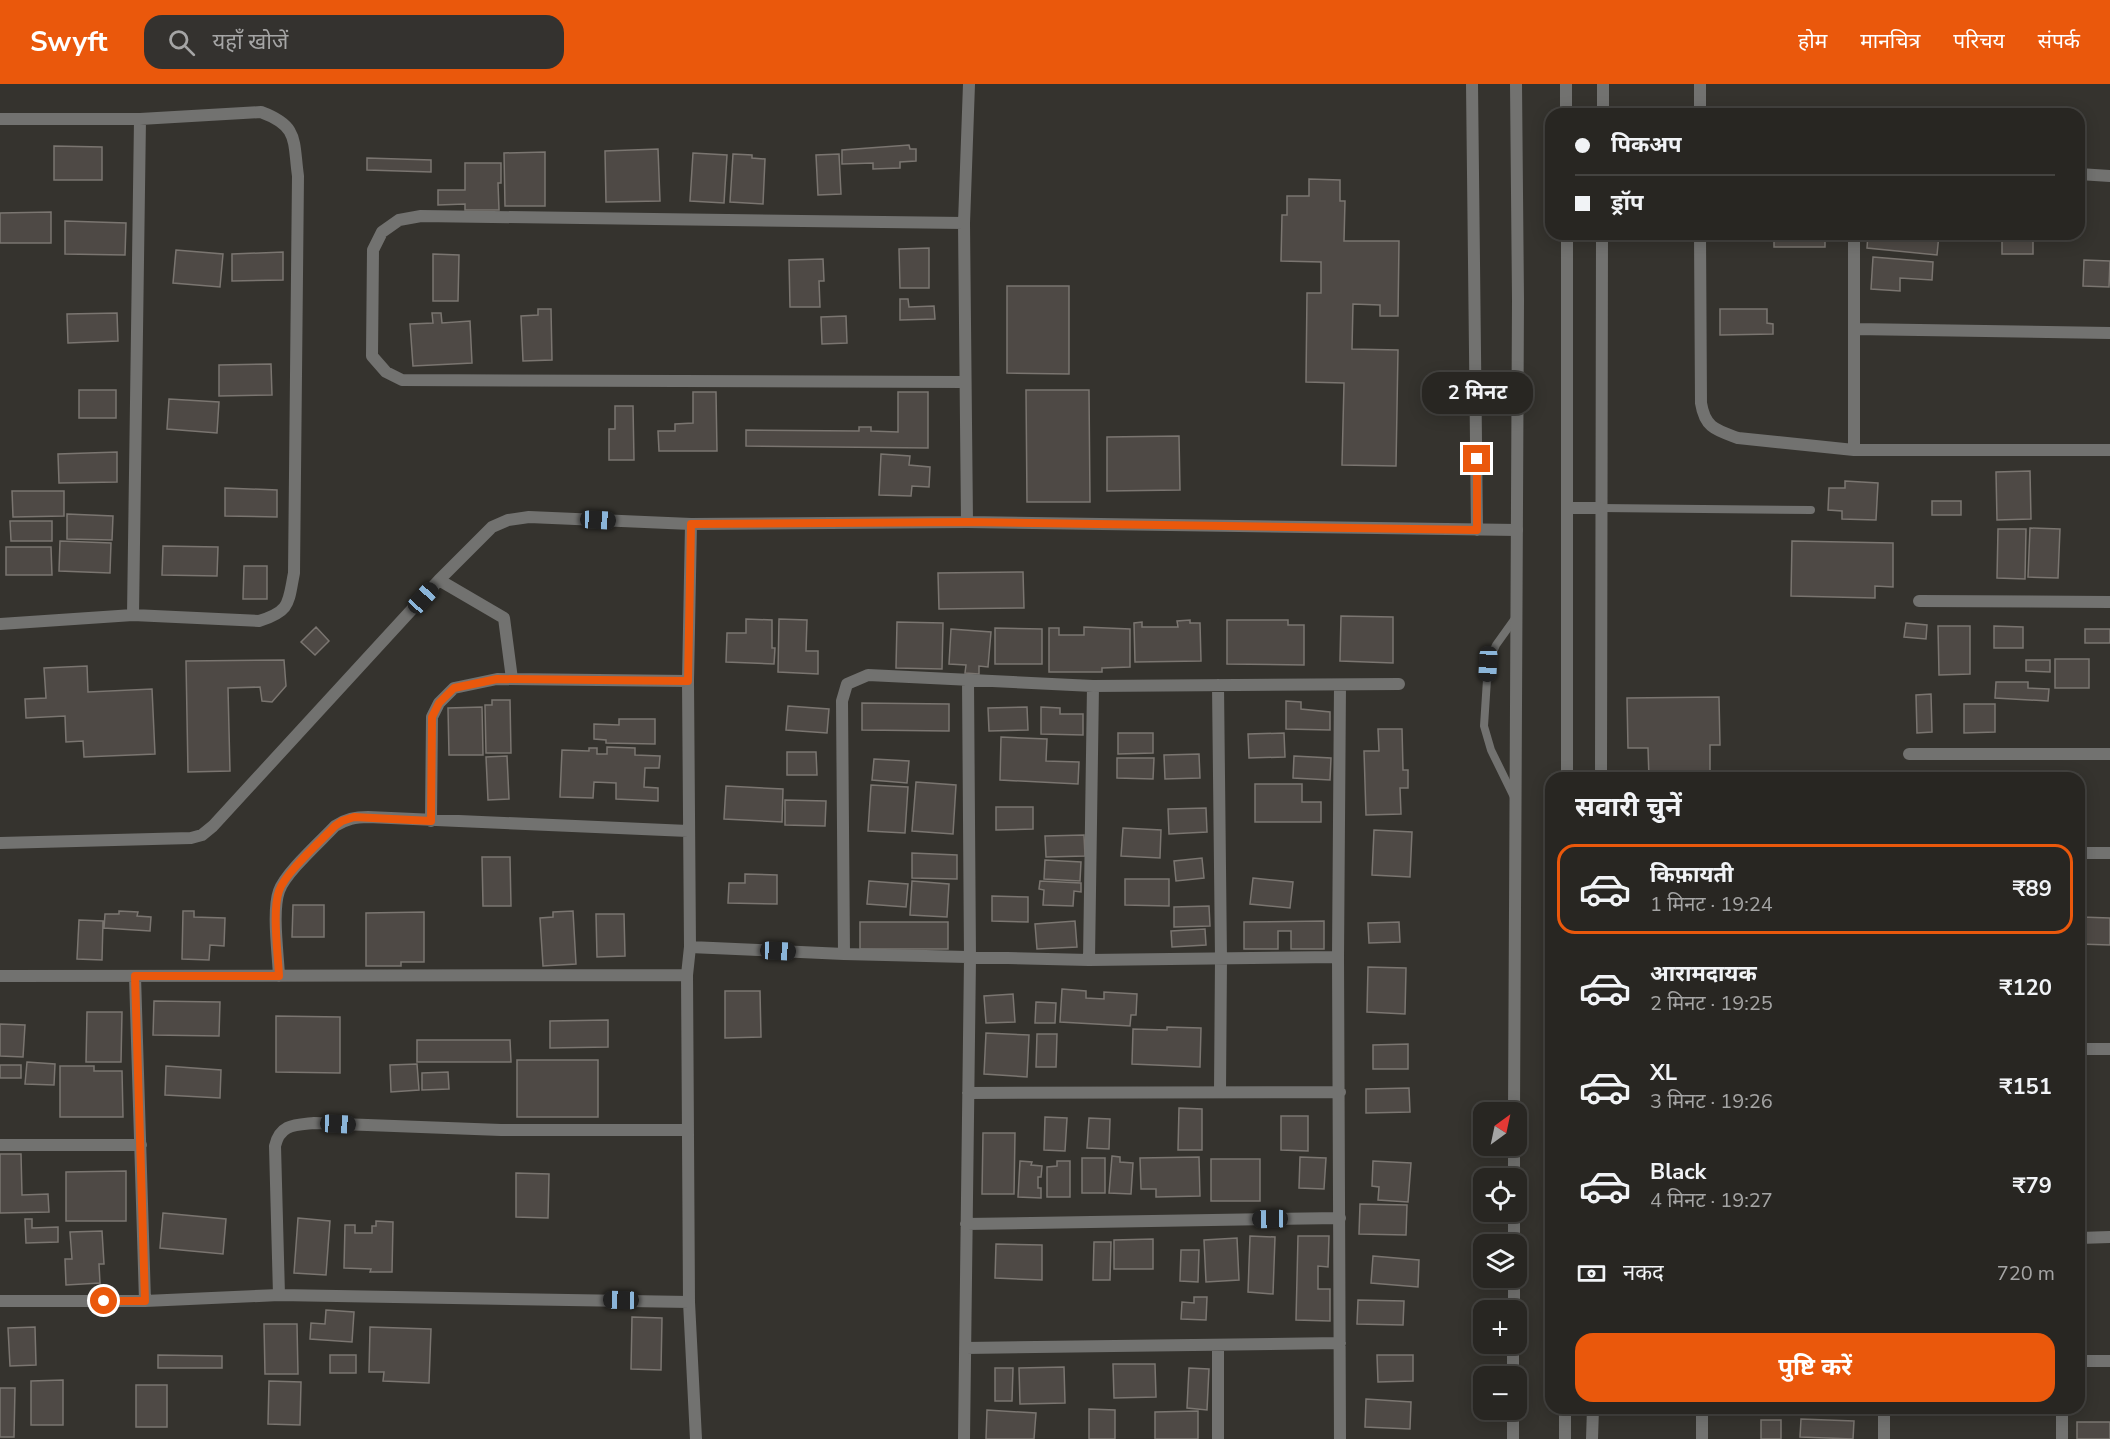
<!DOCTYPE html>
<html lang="hi">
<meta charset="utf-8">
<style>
body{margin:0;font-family:"Nunito Sans","Noto Sans Devanagari",sans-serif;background:#34322f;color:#f1f3f6;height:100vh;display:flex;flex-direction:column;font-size:22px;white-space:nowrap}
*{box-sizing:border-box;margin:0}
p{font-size:20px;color:#a5a5a5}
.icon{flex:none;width:33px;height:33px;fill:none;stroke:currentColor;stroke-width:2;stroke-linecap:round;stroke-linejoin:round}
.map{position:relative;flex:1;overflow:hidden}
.sheet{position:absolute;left:1545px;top:688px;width:540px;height:642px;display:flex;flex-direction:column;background:#282622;border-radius:18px;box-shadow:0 3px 15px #0003,0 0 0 2px #444340}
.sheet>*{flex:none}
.hud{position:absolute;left:1545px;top:24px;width:540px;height:132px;border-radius:18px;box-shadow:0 3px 15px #0003,0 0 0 2px #444340;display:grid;align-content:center;height:132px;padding:0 30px;background:#282622}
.needle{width:39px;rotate:33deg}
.controls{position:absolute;left:1473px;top:1018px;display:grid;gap:12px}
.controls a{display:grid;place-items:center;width:54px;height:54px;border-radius:12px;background:#282622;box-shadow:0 3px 15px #0003,0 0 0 2px #444340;font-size:30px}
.end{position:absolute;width:27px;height:27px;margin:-14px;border:8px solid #ea580c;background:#fff;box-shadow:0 0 0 3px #fff}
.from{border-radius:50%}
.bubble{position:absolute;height:42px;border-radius:18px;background:#282622;box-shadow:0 3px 15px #0003,0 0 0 2px #444340;font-size:20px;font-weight:700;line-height:42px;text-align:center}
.car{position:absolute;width:18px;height:36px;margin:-18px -9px;border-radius:8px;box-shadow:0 0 4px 2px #0007;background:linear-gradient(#222 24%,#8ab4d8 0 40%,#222 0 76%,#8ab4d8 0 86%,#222 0)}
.hud b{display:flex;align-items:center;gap:21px;height:57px;font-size:22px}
.hud b+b{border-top:2px solid #444340}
.hud i{width:15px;height:15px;background:#f1f3f6}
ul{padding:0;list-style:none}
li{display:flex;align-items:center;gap:18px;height:90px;margin:0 12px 9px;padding:0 18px;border:3px solid transparent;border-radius:18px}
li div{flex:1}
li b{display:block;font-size:22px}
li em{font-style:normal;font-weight:700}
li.on{border-color:#ea580c}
li>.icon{width:54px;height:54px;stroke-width:1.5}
h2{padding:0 30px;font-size:27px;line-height:72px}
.pay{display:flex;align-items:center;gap:15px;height:66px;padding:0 30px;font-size:22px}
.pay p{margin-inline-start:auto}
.cta{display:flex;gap:12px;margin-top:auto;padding:12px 30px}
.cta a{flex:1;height:69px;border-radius:18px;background:#ea580c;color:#fff;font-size:24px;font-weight:700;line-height:69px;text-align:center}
header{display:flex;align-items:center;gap:36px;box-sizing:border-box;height:84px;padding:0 30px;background:#ea580c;color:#fff}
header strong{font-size:28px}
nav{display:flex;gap:33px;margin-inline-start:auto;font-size:21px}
.search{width:420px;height:54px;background:#34322f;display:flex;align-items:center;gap:15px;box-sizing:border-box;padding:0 21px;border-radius:18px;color:#a5a5a5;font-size:22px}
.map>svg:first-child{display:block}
.building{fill:#4e4945;stroke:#7a7570;stroke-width:1.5}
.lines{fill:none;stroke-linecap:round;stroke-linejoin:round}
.service{stroke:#727270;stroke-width:8}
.minor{stroke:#727270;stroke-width:12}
.tertiary{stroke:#727270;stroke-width:12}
.route{stroke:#ea580c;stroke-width:8}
</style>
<header>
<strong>Swyft</strong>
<div class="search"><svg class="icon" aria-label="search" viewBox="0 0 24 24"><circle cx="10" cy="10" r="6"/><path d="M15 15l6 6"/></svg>यहाँ खोजें</div>
<nav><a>होम</a><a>मानचित्र</a><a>परिचय</a><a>संपर्क</a></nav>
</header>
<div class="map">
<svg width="2110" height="1355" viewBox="0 0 2110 1355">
<rect width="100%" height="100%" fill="#35332e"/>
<path class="building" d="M909 61 910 65H916V77L900 78V84L873 85V79L842 80V66Z
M54 62 102 63V96H54Z
M658 65 660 117 606 118 605 67Z
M545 68V122H505L504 69Z
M693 69 727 71 724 119 690 117Z
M733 70 752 71V74L765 75 763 120 730 118Z
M839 70 841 110 818 111 816 71Z
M367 74 431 76V88L367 86Z
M465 79H501V99H498L499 126H465V120L438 121V106H465Z
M1309 95 1340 96V117H1345L1344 157H1399L1398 232H1380V221L1353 220 1352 265 1398 266 1396 382 1342 381 1344 299 1306 298 1307 209H1321V178L1281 177 1282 131H1287V112H1309Z
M51 128V159H0V129Z
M65 137 126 139 125 171 65 170Z
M1774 150H1825V163H1774Z
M1868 150H1939L1937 171 1867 164Z
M2002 150H2033V170H2002Z
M929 164V204H900L899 165Z
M176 166 223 170 220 203 173 199Z
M283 168V196L232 197V170Z
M433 170 459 171 458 217H433Z
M1873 173 1933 178 1932 196 1900 194V207L1871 205Z
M823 175 824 197H819L820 223H790L789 176Z
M2084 176 2110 177 2109 203 2083 202Z
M1007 202H1069V290L1007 289Z
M900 215H908L909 223 934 222 935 235 900 236Z
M538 225H551L552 276 523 277 521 232 538 231Z
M1720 225H1767V239L1773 240V250L1720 251Z
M117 229 118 257 68 259 67 230Z
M432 229H441L442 239 470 237 472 279 413 282 410 240 433 239Z
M846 232 847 259 822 260 821 233Z
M271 280 272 311 219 312V281Z
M79 306H116V334H79Z
M1026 306H1089L1090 418H1027Z
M693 308H716L717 367H659L658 347H675V340L693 339Z
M898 308H928V364L746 362V346L859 347V343H871V347L898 348Z
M169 315 219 318 217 349 167 345Z
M615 322H633L634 376H609V345H615Z
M1179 352 1180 406 1107 407V353Z
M117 368V398L59 399 58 370Z
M881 370 910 372 909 381 930 383 929 403 912 402 911 412 879 411Z
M2030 387 2031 435 1997 436 1996 388Z
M1845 397 1878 399 1876 436 1842 435V427L1828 426 1829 404H1845Z
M225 404 277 406V433L225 432Z
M12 407H64V432L13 433Z
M1932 417H1961V431H1932Z
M67 430 113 432 112 456 67 455Z
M10 437H52V457H11Z
M2030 444 2060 445 2058 494 2028 493Z
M1998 445H2026L2025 495 1997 494Z
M60 457 111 459 110 489 59 487Z
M1792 457 1893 459V503L1875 502V514L1791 512Z
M163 462 218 463 217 492 162 491Z
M6 463H51L52 491H6Z
M244 482H267V515H243Z
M1023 488 1024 524 939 525 938 489Z
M1341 532 1393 533V579L1340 577Z
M746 535 772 536V564H775L774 580 726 578 727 549H746Z
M779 535 807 536 806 567H818V590L778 588Z
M1190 536V539H1200L1201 577 1135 578 1134 539 1142 538V543H1178L1177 537Z
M1227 536H1288V541H1304V581L1227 580Z
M897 538 943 539 942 585 896 584Z
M1906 539 1927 541 1926 555 1904 553Z
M1938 542H1970V590L1939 591Z
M1994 542 2023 543V564H1994Z
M316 543 329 557 315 571 301 558Z
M1084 543 1130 545V583L1102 584V588H1049V544H1059V551H1084Z
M995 544 1042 545V580H995Z
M951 545 991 548 988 583 979 582V590L965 589 966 581 949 580Z
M2085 545H2110V559H2085Z
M2055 575H2089V604H2055Z
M284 576 286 602 272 618 262 617 260 603 228 604 230 687 188 688 186 577Z
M2026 576H2050V588L2026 587Z
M87 582 88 608 152 605 155 670 84 673 83 657 66 658 65 632 26 634 25 615 46 614 44 584Z
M1996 598H2028V604L2049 605 2048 617 1995 614Z
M1931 610 1932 648 1917 649 1916 611Z
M1719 613 1720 661H1710V694H1649L1648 664H1628L1627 614Z
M492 616H510L511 669H486L485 621H492Z
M1286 617 1301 618V625L1330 628V646L1286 645Z
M862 619 949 620V647L862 646Z
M1964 620H1995V648L1964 649Z
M788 622 829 625 827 649 786 646Z
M482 623 483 671H449L448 624Z
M1027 623 1028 646 989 647 988 624Z
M1041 623 1060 624V630H1083V651L1041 650Z
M619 635H655V660L606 659V656L594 655V640L619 641Z
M1378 645H1402L1403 686H1408V704H1400L1401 730 1366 731 1364 667H1379Z
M1118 649H1153V669L1118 670Z
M1284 649 1285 673 1249 674 1248 650Z
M1001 653 1047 655 1046 677 1079 678 1078 700 1000 696Z
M607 663 635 664V671L660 672 659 684H645L644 703 658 704V717L616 715V699L594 698 593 714 560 713 562 666 589 667V664H597V670H607Z
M787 668H816L817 691H787Z
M1199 670 1200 694 1165 695 1164 671Z
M507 672 509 715 488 716 486 673Z
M1294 672 1331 674 1330 696 1293 694Z
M1117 674H1154L1153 695 1117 694Z
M874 675 909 677 907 699 872 696Z
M916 698 956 701 953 750 912 747Z
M1255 700H1302V718H1321V738H1255Z
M871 701 908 703 905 749 868 747Z
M726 702 783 705 782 738 724 735Z
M785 716 826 717 825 742 785 741Z
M996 723H1033V745L996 746Z
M1206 724 1207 748 1169 750 1168 725Z
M1123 744 1161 746 1160 774 1121 772Z
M1374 746 1412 748 1410 793 1372 791Z
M1084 751 1085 772 1046 773 1045 752Z
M912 769 957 771V795L912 794Z
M482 773H510L511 822H483Z
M1202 774 1204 794 1176 797 1174 777Z
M1045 776 1081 778 1080 797 1044 795Z
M745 790 777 791V820L728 819 729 799H745Z
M1253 794 1293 798 1290 824 1250 820Z
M1125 795H1169V822L1125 821Z
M869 797 908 800 906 823 867 820Z
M912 797 949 800 947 833 910 831Z
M1040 797 1081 799V808L1074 807 1073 822 1043 821 1044 806 1039 805Z
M992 812 1028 813V838L992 837Z
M293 821H324V853H292Z
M1209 822 1210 842 1174 843V823Z
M2079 826H2081V833L2110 834V861L2079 860Z
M119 827 138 828 137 832 151 833 150 847 104 844 105 830H119Z
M183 827H194V833L225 834 224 862 210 861 209 876 182 875Z
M573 827 576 880 543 882 540 834 553 833V828Z
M424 828V878H401V882H366V829Z
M596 830H624L625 872 597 873Z
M79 836 103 837 102 876 77 875Z
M1075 837 1077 863 1037 865 1035 840Z
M1324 837V865H1291V847H1278V865H1244V838Z
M860 838H948V865H860Z
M1399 838 1400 858 1369 859 1368 839Z
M1205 845 1206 861 1172 863 1171 847Z
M1368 883 1406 884 1405 930 1367 928Z
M1062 905 1086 907V914L1104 915V908L1137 910 1136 931H1131L1130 942 1060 938Z
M725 907H760L761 953 725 954Z
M1013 910 1015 938 986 939 984 912Z
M154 917 220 918 219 952 153 951Z
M1036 918 1056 919 1055 939H1035Z
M87 928H122L121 978H86Z
M276 932 340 933V989L276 988Z
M608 936V963L550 964V937Z
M0 940 25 941 23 973 0 972Z
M1167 943 1201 944 1200 983 1132 980 1133 945 1167 946Z
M986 949 1029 951 1027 993 984 990Z
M1037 950H1057L1056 983H1036Z
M417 956H510L511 978H417Z
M1408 960V985H1373V961Z
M517 976H598V1033H517Z
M27 978 55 980 54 1001 25 1000Z
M417 980 419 1006 391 1008 390 981Z
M0 981H21V994H0Z
M60 982H94V987H122L123 1033H60Z
M166 982 221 986 220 1014 165 1011Z
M448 988 449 1005 422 1006V989Z
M1409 1004 1410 1028 1366 1029V1005Z
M1179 1024 1202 1025V1066H1178Z
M1281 1032H1308V1067L1281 1066Z
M1045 1033 1067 1034 1065 1067 1044 1066Z
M1089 1034 1110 1035 1109 1065 1087 1064Z
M983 1049H1015L1014 1110H982Z
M2079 1069H2084L2083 1107 2079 1106Z
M0 1070H21L22 1111 48 1110 49 1128 0 1129Z
M1112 1072 1120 1073V1078L1133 1079 1131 1110 1109 1109Z
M1199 1073 1200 1112 1156 1113V1105H1141L1140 1074Z
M1300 1073 1326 1074 1324 1105 1299 1104Z
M1082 1074H1105V1109H1082Z
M1211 1075H1260V1117H1211Z
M1020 1077 1032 1078 1031 1081 1042 1082 1041 1093H1038V1104H1041V1114L1018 1113Z
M1057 1077H1070V1113H1047V1083L1057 1082Z
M1373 1077 1411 1079 1408 1118 1378 1116 1379 1103 1372 1102Z
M126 1087V1137H66V1088Z
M516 1089 549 1090 548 1134 516 1133Z
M1360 1120 1407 1121 1406 1151 1359 1150Z
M163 1129 226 1135 223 1170 160 1164Z
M298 1134 330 1137 326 1191 294 1189Z
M25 1135H32V1144L58 1143V1158L26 1159Z
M376 1137 393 1138 392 1188H370L371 1185 344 1184 345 1141H355V1149H372V1142H376Z
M102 1147 104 1180H99L100 1199 66 1201 65 1175H72L70 1148Z
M1250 1152 1275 1153 1273 1210 1248 1208Z
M1298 1152H1329L1328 1183 1318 1182V1205H1330V1237L1296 1236Z
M1237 1154 1239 1196 1206 1198 1204 1156Z
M1153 1155V1185H1114V1156Z
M1094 1158H1111L1110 1196H1093Z
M996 1160 1042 1161V1196L995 1194Z
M1181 1166H1199L1198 1198 1180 1197Z
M1373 1172 1419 1176 1418 1203 1371 1199Z
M1194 1213H1207L1206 1236 1181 1235 1182 1218 1194 1219Z
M1358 1216 1404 1217 1403 1241 1357 1240Z
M326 1226 354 1228 352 1258 310 1255 311 1239 325 1240Z
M632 1233 662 1234 661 1286 631 1285Z
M264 1240H297L298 1290H265Z
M35 1243 36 1281 10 1282 8 1244Z
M370 1243 431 1245 429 1299 383 1297 384 1288H369Z
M158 1271 222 1272V1284H158Z
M330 1271H356V1289H330Z
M1377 1271H1413V1297L1378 1298Z
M1113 1280H1155L1156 1313 1114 1314Z
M1064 1283 1065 1319 1020 1320 1019 1284Z
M995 1284H1013L1012 1317H995Z
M1189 1284 1209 1285 1207 1326 1187 1324Z
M63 1296V1341H31V1297Z
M269 1297 301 1298 300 1341 268 1340Z
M136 1301H167V1343H136Z
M0 1304H15L14 1353H0Z
M1366 1315 1411 1318 1410 1345 1365 1343Z
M1089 1325 1115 1326V1355H1089Z
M987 1326 1036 1329 1034 1355H986Z
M1198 1327V1355H1155V1328Z
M1801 1335 1854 1337 1853 1355 1800 1353Z
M1761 1336H1781V1355H1761Z
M2077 1338H2110V1355H2077Z"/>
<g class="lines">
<path class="service" d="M1600 424 1811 426
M1514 713 1491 666 1484 642 1488 580 1496 561 1516 533"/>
<path class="minor" d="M1472 0 1477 446
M1700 0V30
M1603 30V0
M0 35H140L261 28C299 42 293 56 298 92L294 489C288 519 291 527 259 537L133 531 0 540
M2079 90 2110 92
M964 139 421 132 399 136 382 148 373 166 372 272 386 288 402 296 965 298
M1700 150 1701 319C1705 344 1716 346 1738 354L1854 366H2110
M1854 245 2110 249
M1854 366V150
M967 438 964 139 969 0
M691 440 688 597 690 863 687 891 689 1218 696 1355
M439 496 504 534 512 595
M1919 517 2110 518
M133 531 140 35
M1218 601 1221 874 1220 1008
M1340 601 1338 873 1340 1355
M1909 670H2110
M1601 694 1602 150
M431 737 432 633 439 619 454 604 497 595 688 597
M0 759 191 754 202 751 213 742 439 496 492 443 508 436 529 433 691 440 967 438 1517 446
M2079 769H2110
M690 863 844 870 1089 876 1338 873
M844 870 842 617 847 600 868 591 1093 602 1399 600
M1089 876 1093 602
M0 892 687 891
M135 892 145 1217
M279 892C278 869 272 827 279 807 285 789 321 757 335 742 346 735 355 733 368 733L688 747
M2079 965H2110
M968 1009 1340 1008
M0 1061H141
M966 1140 1340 1134
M2079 1154 2110 1153
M279 1211 275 1062C280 1040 295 1041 314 1039L501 1046H688
M0 1217H145L279 1211 689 1218
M1218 1261V1355
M965 1264 1340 1259
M2079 1277H2110
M964 1355 970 874 968 597
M1592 1355 1593 1324
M1702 1355V1324
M1884 1355V1324
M2062 1355V1324"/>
<path class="tertiary" d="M1566 0V30
M1567 424H1600
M1567 694V150
M1514 1029 1518 216 1516 0
M1514 1095V1062
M1514 1161V1128
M1514 1227V1194
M1513 1293V1260
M1513 1355V1326
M1565 1355V1324"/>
</g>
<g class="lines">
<path class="route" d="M104 1217H145L135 892H279C278 869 272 827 279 807 285 789 321 757 335 742L342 737 354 733 431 737 432 633 439 619 454 604 497 595 688 597 691 440 967 438 1477 446V375"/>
</g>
</svg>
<div class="controls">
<a><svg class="needle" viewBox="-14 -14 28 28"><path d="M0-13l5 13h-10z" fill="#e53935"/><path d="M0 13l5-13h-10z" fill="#a5a5a5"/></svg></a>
<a><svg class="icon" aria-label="locate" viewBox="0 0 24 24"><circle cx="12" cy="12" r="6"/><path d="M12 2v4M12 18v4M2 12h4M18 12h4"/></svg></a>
<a><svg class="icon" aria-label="layers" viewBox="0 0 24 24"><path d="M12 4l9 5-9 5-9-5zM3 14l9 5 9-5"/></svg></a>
<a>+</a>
<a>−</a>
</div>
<i class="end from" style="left:104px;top:1217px"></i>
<i class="end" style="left:1477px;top:375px"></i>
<div class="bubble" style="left:1422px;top:288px;width:111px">2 मिनट</div>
<i class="car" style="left:598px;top:436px;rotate:93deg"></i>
<i class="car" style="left:423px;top:514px;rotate:42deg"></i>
<i class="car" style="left:1488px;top:580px;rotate:183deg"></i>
<i class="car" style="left:778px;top:867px;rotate:93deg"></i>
<i class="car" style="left:338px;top:1040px;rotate:93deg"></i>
<i class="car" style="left:1270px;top:1135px;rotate:269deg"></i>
<i class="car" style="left:621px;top:1216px;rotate:271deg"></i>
<div class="hud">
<b><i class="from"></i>पिकअप</b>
<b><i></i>ड्रॉप</b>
</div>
<section class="sheet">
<h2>सवारी चुनें</h2>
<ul>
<li class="on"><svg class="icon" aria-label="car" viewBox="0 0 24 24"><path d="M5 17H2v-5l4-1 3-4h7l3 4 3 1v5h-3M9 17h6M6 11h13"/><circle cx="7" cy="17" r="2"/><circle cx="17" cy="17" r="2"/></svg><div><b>किफ़ायती</b><p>1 मिनट · 19:24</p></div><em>₹89</em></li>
<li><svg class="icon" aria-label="car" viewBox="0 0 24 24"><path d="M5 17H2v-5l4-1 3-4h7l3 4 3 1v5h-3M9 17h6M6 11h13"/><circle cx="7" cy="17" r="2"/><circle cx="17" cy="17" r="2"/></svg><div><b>आरामदायक</b><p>2 मिनट · 19:25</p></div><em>₹120</em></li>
<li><svg class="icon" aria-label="car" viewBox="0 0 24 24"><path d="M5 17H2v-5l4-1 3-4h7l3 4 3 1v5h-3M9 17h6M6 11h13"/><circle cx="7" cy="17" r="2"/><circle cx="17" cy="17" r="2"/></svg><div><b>XL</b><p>3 मिनट · 19:26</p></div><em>₹151</em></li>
<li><svg class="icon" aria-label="car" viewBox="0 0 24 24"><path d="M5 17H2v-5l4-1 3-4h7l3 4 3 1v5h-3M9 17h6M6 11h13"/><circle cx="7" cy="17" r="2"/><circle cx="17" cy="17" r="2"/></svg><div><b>Black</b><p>4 मिनट · 19:27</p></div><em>₹79</em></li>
</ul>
<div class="pay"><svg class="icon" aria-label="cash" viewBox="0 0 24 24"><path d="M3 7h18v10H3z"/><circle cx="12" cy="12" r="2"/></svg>नकद<p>720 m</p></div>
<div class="cta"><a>पुष्टि करें</a></div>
</section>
</div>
